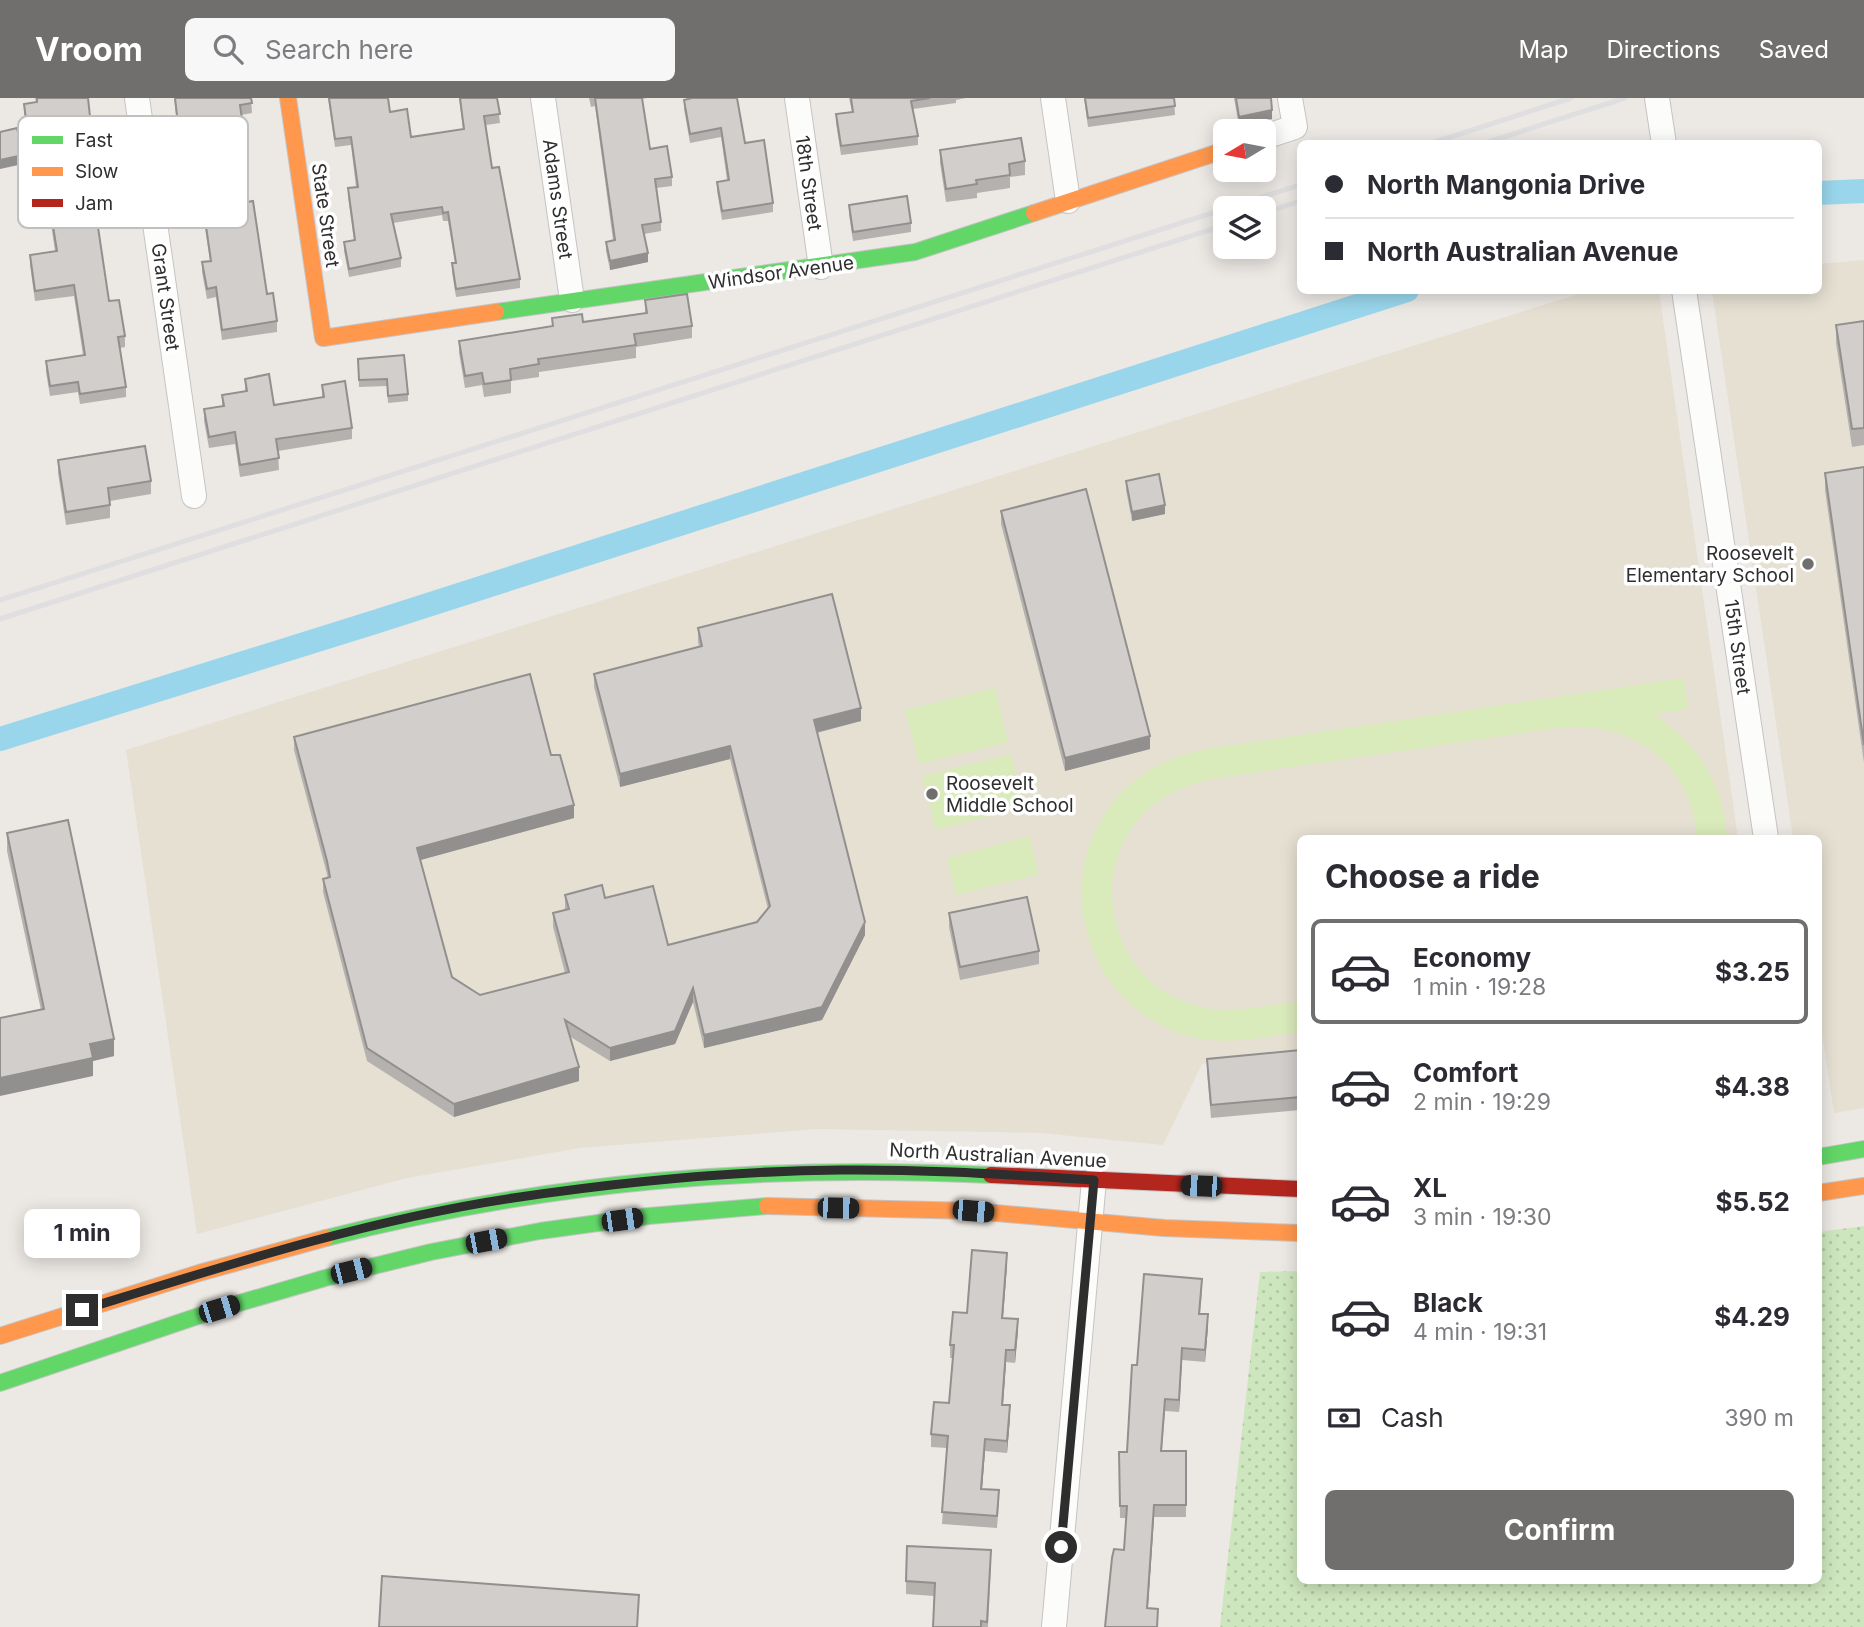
<!DOCTYPE html>
<meta charset="utf-8">
<style>
body{margin:0;font-family:Inter,sans-serif;background:#f7f7f7;color:#2b2b33;height:100vh;display:flex;flex-direction:column;font-size:26px;white-space:nowrap}
*{box-sizing:border-box;margin:0}
p{font-size:23px;color:#7c7c81}
.icon{flex:none;width:38px;height:38px;fill:none;stroke:currentColor;stroke-width:2;stroke-linecap:round;stroke-linejoin:round}
.map{position:relative;flex:1;overflow:hidden}
.sheet{position:absolute;left:1297px;top:737px;width:525px;height:749px;display:flex;flex-direction:column;background:#fff;border-radius:10px;box-shadow:0 4px 18px #0003}
.sheet>*{flex:none}
.banner{position:absolute;left:1297px;top:42px;width:525px;height:154px;border-radius:10px;box-shadow:0 4px 18px #0003;display:grid;align-content:center;height:154px;padding:0 28px;background:#fff}
.needle{width:46px;rotate:260deg}
.controls{position:absolute;left:1213px;top:21px;display:grid;gap:14px}
.controls a{display:grid;place-items:center;width:63px;height:63px;border-radius:10px;background:#fff;box-shadow:0 4px 18px #0003;font-size:35px}
.end{position:absolute;width:32px;height:32px;margin:-16px;border:9px solid #2e2e2e;background:#fff;box-shadow:0 0 0 4px #fff}
.from{border-radius:50%}
.bubble{position:absolute;height:49px;border-radius:10px;background:#fff;box-shadow:0 4px 18px #0003;font-size:23px;font-weight:700;line-height:49px;text-align:center}
.car{position:absolute;width:21px;height:42px;margin:-21px -10px;border-radius:9px;box-shadow:0 0 5px 2px #0007;background:linear-gradient(#222 24%,#8ab4d8 0 40%,#222 0 76%,#8ab4d8 0 86%,#222 0)}
.banner b{display:flex;align-items:center;gap:24px;height:66px;font-size:26px}
.banner b+b{border-top:2px solid #e1e1e2}
.banner i{width:18px;height:18px;background:#2b2b33}
ul{padding:0;list-style:none}
li{display:flex;align-items:center;gap:21px;height:105px;margin:0 14px 10px;padding:0 14px;border:4px solid transparent;border-radius:10px}
li div{flex:1}
li b{display:block;font-size:26px}
li em{font-style:normal;font-weight:700}
li.active{border-color:#706f6e}
li>.icon{width:63px;height:63px;stroke-width:1.5}
h2{padding:0 28px;font-size:32px;line-height:84px}
.pay{display:flex;align-items:center;gap:18px;height:77px;padding:0 28px;font-size:26px}
.pay p{margin-inline-start:auto}
.cta{display:flex;gap:14px;margin-top:auto;padding:14px 28px}
.cta a{flex:1;height:80px;border-radius:10px;background:#706f6e;color:#fff;font-size:28px;font-weight:700;line-height:80px;text-align:center}
header{display:flex;align-items:center;gap:42px;box-sizing:border-box;height:98px;padding:0 35px;background:#706f6e;color:#fff}
header strong{font-size:33px}
nav{display:flex;gap:38px;margin-inline-start:auto;font-size:24px}
.search{width:490px;height:63px;background:#f7f7f7;display:flex;align-items:center;gap:18px;box-sizing:border-box;padding:0 24px;border-radius:10px;color:#7c7c81;font-size:26px}
.map>svg:first-child{display:block}
.education{fill:#e6e0d3}
.grass{fill:url(#grass-dots)}
.pitch{fill:#d9eabb}
.lines{fill:none;stroke-linecap:round;stroke-linejoin:round}
.canal{stroke:#99d6ec;stroke-width:24}
.street-casing{stroke:#c5c4c5;stroke-width:26}
.fast-casing{stroke:#c5c4c5;stroke-width:18}
.slow-casing{stroke:#c5c4c5;stroke-width:18}
.jam-casing{stroke:#c5c4c5;stroke-width:18}
.street{stroke:#fcfcfb;stroke-width:24}
.fast{stroke:#63d668;stroke-width:16}
.slow{stroke:#ff974d;stroke-width:16}
.jam{stroke:#b3261e;stroke-width:16}
.rail{stroke:#dfdfe1;stroke-width:5}
.wall{fill:#b4b1af}
.shaded-wall{fill:#92908e}
.building{fill:#d1cecb;stroke:#92908e;stroke-width:2}
.route{stroke:#2e2e2e;stroke-width:9}
.poi-dot{fill:#706f6e;stroke:#fff;stroke-width:2.5}
.labels{text-anchor:middle;stroke-width:7;stroke-linejoin:round;paint-order:stroke}
.street-label{font-size:19px;fill:#2e2e2e;stroke:#fff}
.poi-label{font-size:19px;fill:#2e2e2e;stroke:#fff;text-anchor:end}
.key{fill:#fff;stroke:#c0c0c0;stroke-width:2}
.key-label{font-size:19px;fill:#2e2e2e}
</style>
<header>
<strong>Vroom</strong>
<div class="search"><svg class="icon" aria-label="search" viewBox="0 0 24 24"><circle cx="10" cy="10" r="6"/><path d="M15 15l6 6"/></svg>Search here</div>
<nav><a>Map</a><a>Directions</a><a>Saved</a></nav>
</header>
<div class="map">
<svg width="1864" height="1529" viewBox="0 0 1864 1529">
<defs>
<pattern id="grass-dots" width="8" height="8" patternUnits="userSpaceOnUse" patternTransform="scale(1.75)"><rect width="8" height="8" fill="#cee6be"/><path d="M2 2h.1M6 6h.1" fill="none" stroke="#b1c6a4" stroke-width="1.8" stroke-linecap="round"/></pattern>
</defs>
<rect width="100%" height="100%" fill="#ece8e4"/>
<path class="education" d="M1864 162V1010L1834 1015 1818 909V740H1793L1712 193 1818 192V166Z
M1588 193H1659L1738 740H1300V959L1202 966 1163 1047 1040 1035 817 1031 580 1050 407 1080 197 1136 126 652Z"/>
<path class="grass" d="M1864 1128V1529H1220L1260 1174 1300 1173V1482H1818V1134Z"/>
<path class="pitch" d="M1684 580 1688 611 1654 616C1698 647 1724 686 1727 740H1697C1692 667 1636 625 1565 629L1210 681C1180 689 1153 701 1134 727 1089 788 1116 882 1190 906 1226 918 1264 908 1300 903V934C1260 940 1218 950 1179 935 1069 895 1046 746 1142 677 1161 663 1183 656 1206 651Z
M995 590 1008 644 919 666 905 612Z
M1011 656 1025 709 936 732 922 678Z
M1029 738 1039 776 956 797 947 760Z"/>
<g class="lines">
<path class="canal" d="M1818 95 1864 93
M0 641 378 523 1407 192"/>
<defs>
<path id="street" d="M137 0 194 398
M543 0 572 202
M797 0 821 169
M1053 0 1068 103
M1657 0 1664 46
M1264 39 1295 29 1290 0
M1684 192 1766 740
M1054 1529 1094 1082"/>
<path id="fast" d="M496 214 915 154 1034 115
M1818 1059 1864 1051
M326 1140C550 1083 760 1066 991 1077
M0 1285 219 1211 325 1180 431 1154 540 1133 649 1118 767 1108"/>
<path id="slow" d="M288 0 323 240 496 214
M1034 115 1225 52
M1818 1095 1864 1088
M767 1108 973 1113 1164 1130 1300 1135
M0 1238 199 1175 326 1140"/>
<path id="jam" d="M991 1077 1300 1091"/>
</defs>
<use href="#street" class="street-casing"/>
<use href="#fast" class="fast-casing"/>
<use href="#slow" class="slow-casing"/>
<use href="#jam" class="jam-casing"/>
<use href="#street" class="street"/>
<use href="#fast" class="fast"/>
<use href="#slow" class="slow"/>
<use href="#jam" class="jam"/>
<path class="rail" d="M1429 46 1571 0
M1482 46 1625 0
M1227 110 1300 87
M1264 115 1300 103
M0 502 1225 111
M0 521 1225 127"/>
</g>
<path class="wall" d="M35 0H88L91 28V39L28 48 24 16V6L36 4Z
M174 0H251L252 15 241 17 246 50V60L241 61 247 104 267 196 277 223V234L222 242 216 199 207 201 202 174V164L210 163 202 110H197L190 69 182 70Z
M328 0H388L390 14 411 39 463 31 459 0H497L500 25 486 27 492 70 520 181V190L456 199 452 174V165H455L448 123H443L442 117 393 125 401 160V169L349 179 344 153V144L354 142 348 99V90L356 89 351 47 335 49Z
M589 0H647L642 1 650 51 672 79V88L656 90 661 124V133L644 136 648 164 610 172 606 153V144L613 142 595 8 591 9Z
M849 0H966L956 2V5L913 11 918 38V47L841 57 836 25V16L852 14Z
M1084 0H1174L1175 17 1088 29Z
M1234 0H1271L1272 21 1239 28Z
M684 2 745 45 773 105V114L722 122 717 93V84L727 82 721 39 690 45 684 11Z
M940 52 1025 63V77L1010 79V90L977 95V100L946 104 940 65Z
M849 107 911 125V134L853 143 849 116Z
M51 116 109 203 125 238V249L120 250 126 289V299L80 306 78 294 50 298 46 274V263L83 257 74 198 35 203 30 167V157L55 153 51 126Z
M645 202 692 228V240L636 249V260L539 274V279L511 283V295L484 299 482 287 465 290 459 255V243L552 228V220L583 224 645 216Z
M1864 223V347L1852 349 1836 245V227Z
M358 261 408 296V303L388 305 387 288 359 289Z
M245 281 274 307 322 299V287L352 330V341L278 353 279 372 240 379 235 346 209 350 204 323V311L222 308V297L245 293Z
M58 362 151 383V396L110 403V420L66 427 58 375Z
M1864 369V665L1825 392V375Z
M1126 383 1165 416 1132 423 1126 392Z
M1001 413 1150 651 1065 673 1001 426Z
M698 530 861 623 817 635 865 837 822 922 704 950 693 904 675 946 610 963 569 938 579 983 454 1019 367 963 323 794V781L328 780 327 776 294 652V639L551 657 574 720 420 762 452 879 480 897 565 875 553 829V815L565 812V797L605 800 668 847 757 824 768 811 730 661 620 689 594 589V576L699 549 698 544Z
M7 735 114 958 93 963V978L41 912 7 753Z
M949 815 1039 853V866L960 882 949 829Z
M1300 952V1012L1211 1020 1207 974V961Z
M1007 1167 1003 1220 1018 1233 1015 1265 1006 1264 1003 1307 1010 1320 1007 1355 985 1353 982 1391 999 1404 997 1430 942 1426 947 1350 931 1349V1336L949 1305 953 1260H950V1247L967 1215Z
M1202 1194 1200 1216 1208 1229 1205 1264 1182 1262 1179 1314 1165 1313 1162 1353H1186V1419H1154L1148 1510 1105 1529 1124 1452 1127 1420H1120L1119 1354H1127L1137 1267Z
M991 1466 988 1529H933L934 1498 906 1496V1483Z"/>
<path class="shaded-wall" d="M1272 12V21L1239 28V19Z
M23 57V66L0 71V62Z
M648 155V164L610 172V163Z
M1165 407V416L1132 423V414Z
M861 610V623L814 635V622Z
M1150 638V651L1065 673V660Z
M730 648V661L620 689V676Z
M574 707V720L417 763V750Z
M865 824V837L822 922 704 950V937Z
M693 890V904L675 946 610 963V950Z
M114 941V958L93 963V978L0 998V980L90 946Z
M579 969V983L454 1019V1006Z
M1007 1155V1167L1002 1232V1220Z
M1208 1216V1229L1205 1264V1252Z
M1018 1221V1233L1015 1265V1252Z
M1182 1250V1262L1179 1314V1302Z
M1006 1252V1264L1002 1319V1307Z
M1010 1307V1320L1007 1355V1343Z
M985 1341V1353L981 1403V1391Z
M1154 1407V1419L1147 1522V1510Z"/>
<path class="building" d="M37 0H88L91 28 28 37 24 6 37 4Z
M175 0H251L252 5 240 7 246 50 239 51 247 104 253 103 267 196 273 195 277 223 222 232 216 189 207 191 202 164 211 163 202 100H197L190 58 182 60Z
M329 0H388L390 14 407 11 411 39 464 31 460 0H497L500 16 484 18 492 70 499 69 520 181 456 191 452 165H456L448 114 443 115 442 109 391 116 401 160 349 171 344 144 355 142 348 90 358 89 351 39 335 41Z
M595 0H642L650 51 667 48 672 79 655 81 661 124 642 127 648 155 610 163 606 144 615 142Z
M692 0H737L745 45 764 42 773 105 722 113 717 84 729 82 721 30 690 36 684 2Z
M851 0H930L911 3 918 38 841 48 836 16 853 14Z
M1085 0H1174L1175 8 1088 20Z
M1236 0H1271L1272 12 1239 19Z
M17 30 23 57 0 62V34Z
M1021 40 1025 63 1009 66 1010 77 976 82 977 86 946 91 940 52Z
M907 98 911 125 853 134 849 107Z
M95 109 109 203 119 202 125 238 118 239 126 289 80 296 78 284 50 288 46 263 85 257 74 187 35 193 30 157 57 153 51 116Z
M687 196 692 228 634 236 636 247 538 261 539 266 510 271 511 282 484 286 482 275 465 278 459 243 553 228 552 220 582 216 583 224 647 215 645 202Z
M1864 223V330L1852 331 1836 227Z
M404 257 408 296 388 298 387 281 359 282 358 261Z
M269 276 274 307 324 299 322 287 345 283 352 330 276 341 279 360 240 367 235 334 209 339 204 311 224 308 222 297 247 293 245 281Z
M145 348 151 383 108 390 110 407 66 414 58 362Z
M1864 369V647L1825 375Z
M1159 376 1165 407 1132 414 1126 383Z
M1086 391 1150 638 1065 660 1001 413Z
M832 496 861 610 814 622 865 824 822 909 704 937 693 890 675 933 610 950 565 922 579 969 454 1006 367 950 323 781 330 779 327 763 294 639 530 576 551 657H560L574 707 417 750 452 879 480 897 569 874 553 815 569 811 565 797 602 787 605 800 653 788 668 847 757 824 770 808 730 648 620 676 594 576 702 548 698 530Z
M68 722 114 941 90 946 93 960 0 980V920L44 911 7 735Z
M1027 799 1039 853 960 869 949 815Z
M1300 952V999L1211 1007 1207 961Z
M972 1152 1007 1155 1002 1220 1018 1221 1015 1252H1006L1002 1307H1010L1007 1343 985 1341 981 1391 999 1392 997 1418 942 1414 948 1338 931 1336 934 1304 949 1305 954 1247H950L953 1214 967 1215Z
M1144 1176 1202 1181 1199 1216H1208L1205 1252 1182 1250 1179 1302 1165 1301 1161 1353H1186V1407H1154L1147 1510 1158 1511 1157 1529H1105L1112 1460 1114 1451 1124 1452 1127 1408H1120L1119 1354H1127L1132 1267H1137Z
M907 1448 991 1452 987 1524 981 1523V1529H933L935 1485 906 1483Z
M382 1478 639 1497 637 1529H379Z"/>
<g class="lines">
<path class="route" d="M82 1212C224 1168 366 1122 513 1100 621 1084 731 1073 840 1072 925 1071 1010 1077 1094 1082L1061 1449"/>
</g>
<g class="poi-dot">
<circle cx="1808" cy="466" r="7"/>
<circle cx="932" cy="696" r="7"/>
</g>
<g class="labels">
<g class="street-label">
<text transform="translate(809 85) rotate(82)" y="7">18th Street</text>
<text transform="translate(558 101) rotate(82)" y="7">Adams Street</text>
<text transform="translate(326 117) rotate(82)" y="7">State Street</text>
<text transform="translate(781 174) rotate(-8)" y="7">Windsor Avenue</text>
<text transform="translate(166 199) rotate(82)" y="7">Grant Street</text>
<text transform="translate(1738 549) rotate(82)" y="7">15th Street</text>
<text transform="translate(998 1057) rotate(3)" y="7">North Australian Avenue</text>
</g>
<g class="poi-label">
<text x="1794" y="462">Roosevelt<tspan x="1794" dy="22">Elementary School</tspan></text>
<text x="946" y="692" text-anchor="start">Roosevelt<tspan x="946" dy="22">Middle School</tspan></text>
</g>
</g>
<rect x="18" y="18" width="230" height="112" rx="10" class="key"/>
<rect x="32" y="38" width="31" height="8" fill="#63d668"/>
<rect x="32" y="69" width="31" height="9" fill="#ff974d"/>
<rect x="32" y="101" width="31" height="8" fill="#b3261e"/>
<g class="key-label">
<text x="75" y="49">Fast</text>
<text x="75" y="80">Slow</text>
<text x="75" y="112">Jam</text>
</g>
</svg>
<div class="controls">
<a><svg class="needle" viewBox="-14 -14 28 28"><path d="M0-13l5 13h-10z" fill="#e53935"/><path d="M0 13l5-13h-10z" fill="#7c7c81"/></svg></a>
<a><svg class="icon" aria-label="layers" viewBox="0 0 24 24"><path d="M12 4l9 5-9 5-9-5zM3 14l9 5 9-5"/></svg></a>
</div>
<i class="end from" style="left:1061px;top:1449px"></i>
<i class="end" style="left:82px;top:1212px"></i>
<div class="bubble" style="left:24px;top:1111px;width:116px">1 min</div>
<i class="car" style="left:1201px;top:1088px;rotate:272deg"></i>
<i class="car" style="left:838px;top:1110px;rotate:91deg"></i>
<i class="car" style="left:973px;top:1113px;rotate:95deg"></i>
<i class="car" style="left:622px;top:1122px;rotate:82deg"></i>
<i class="car" style="left:486px;top:1143px;rotate:79deg"></i>
<i class="car" style="left:351px;top:1173px;rotate:76deg"></i>
<i class="car" style="left:219px;top:1211px;rotate:73deg"></i>
<div class="banner">
<b><i class="from"></i>North Mangonia Drive</b>
<b><i></i>North Australian Avenue</b>
</div>
<section class="sheet">
<h2>Choose a ride</h2>
<ul>
<li class="active"><svg class="icon" aria-label="car" viewBox="0 0 24 24"><path d="M5 17H2v-5l4-1 3-4h7l3 4 3 1v5h-3M9 17h6M6 11h13"/><circle cx="7" cy="17" r="2"/><circle cx="17" cy="17" r="2"/></svg><div><b>Economy</b><p>1 min · 19:28</p></div><em>$3.25</em></li>
<li><svg class="icon" aria-label="car" viewBox="0 0 24 24"><path d="M5 17H2v-5l4-1 3-4h7l3 4 3 1v5h-3M9 17h6M6 11h13"/><circle cx="7" cy="17" r="2"/><circle cx="17" cy="17" r="2"/></svg><div><b>Comfort</b><p>2 min · 19:29</p></div><em>$4.38</em></li>
<li><svg class="icon" aria-label="car" viewBox="0 0 24 24"><path d="M5 17H2v-5l4-1 3-4h7l3 4 3 1v5h-3M9 17h6M6 11h13"/><circle cx="7" cy="17" r="2"/><circle cx="17" cy="17" r="2"/></svg><div><b>XL</b><p>3 min · 19:30</p></div><em>$5.52</em></li>
<li><svg class="icon" aria-label="car" viewBox="0 0 24 24"><path d="M5 17H2v-5l4-1 3-4h7l3 4 3 1v5h-3M9 17h6M6 11h13"/><circle cx="7" cy="17" r="2"/><circle cx="17" cy="17" r="2"/></svg><div><b>Black</b><p>4 min · 19:31</p></div><em>$4.29</em></li>
</ul>
<div class="pay"><svg class="icon" aria-label="cash" viewBox="0 0 24 24"><path d="M3 7h18v10H3z"/><circle cx="12" cy="12" r="2"/></svg>Cash<p>390 m</p></div>
<div class="cta"><a>Confirm</a></div>
</section>
</div>
